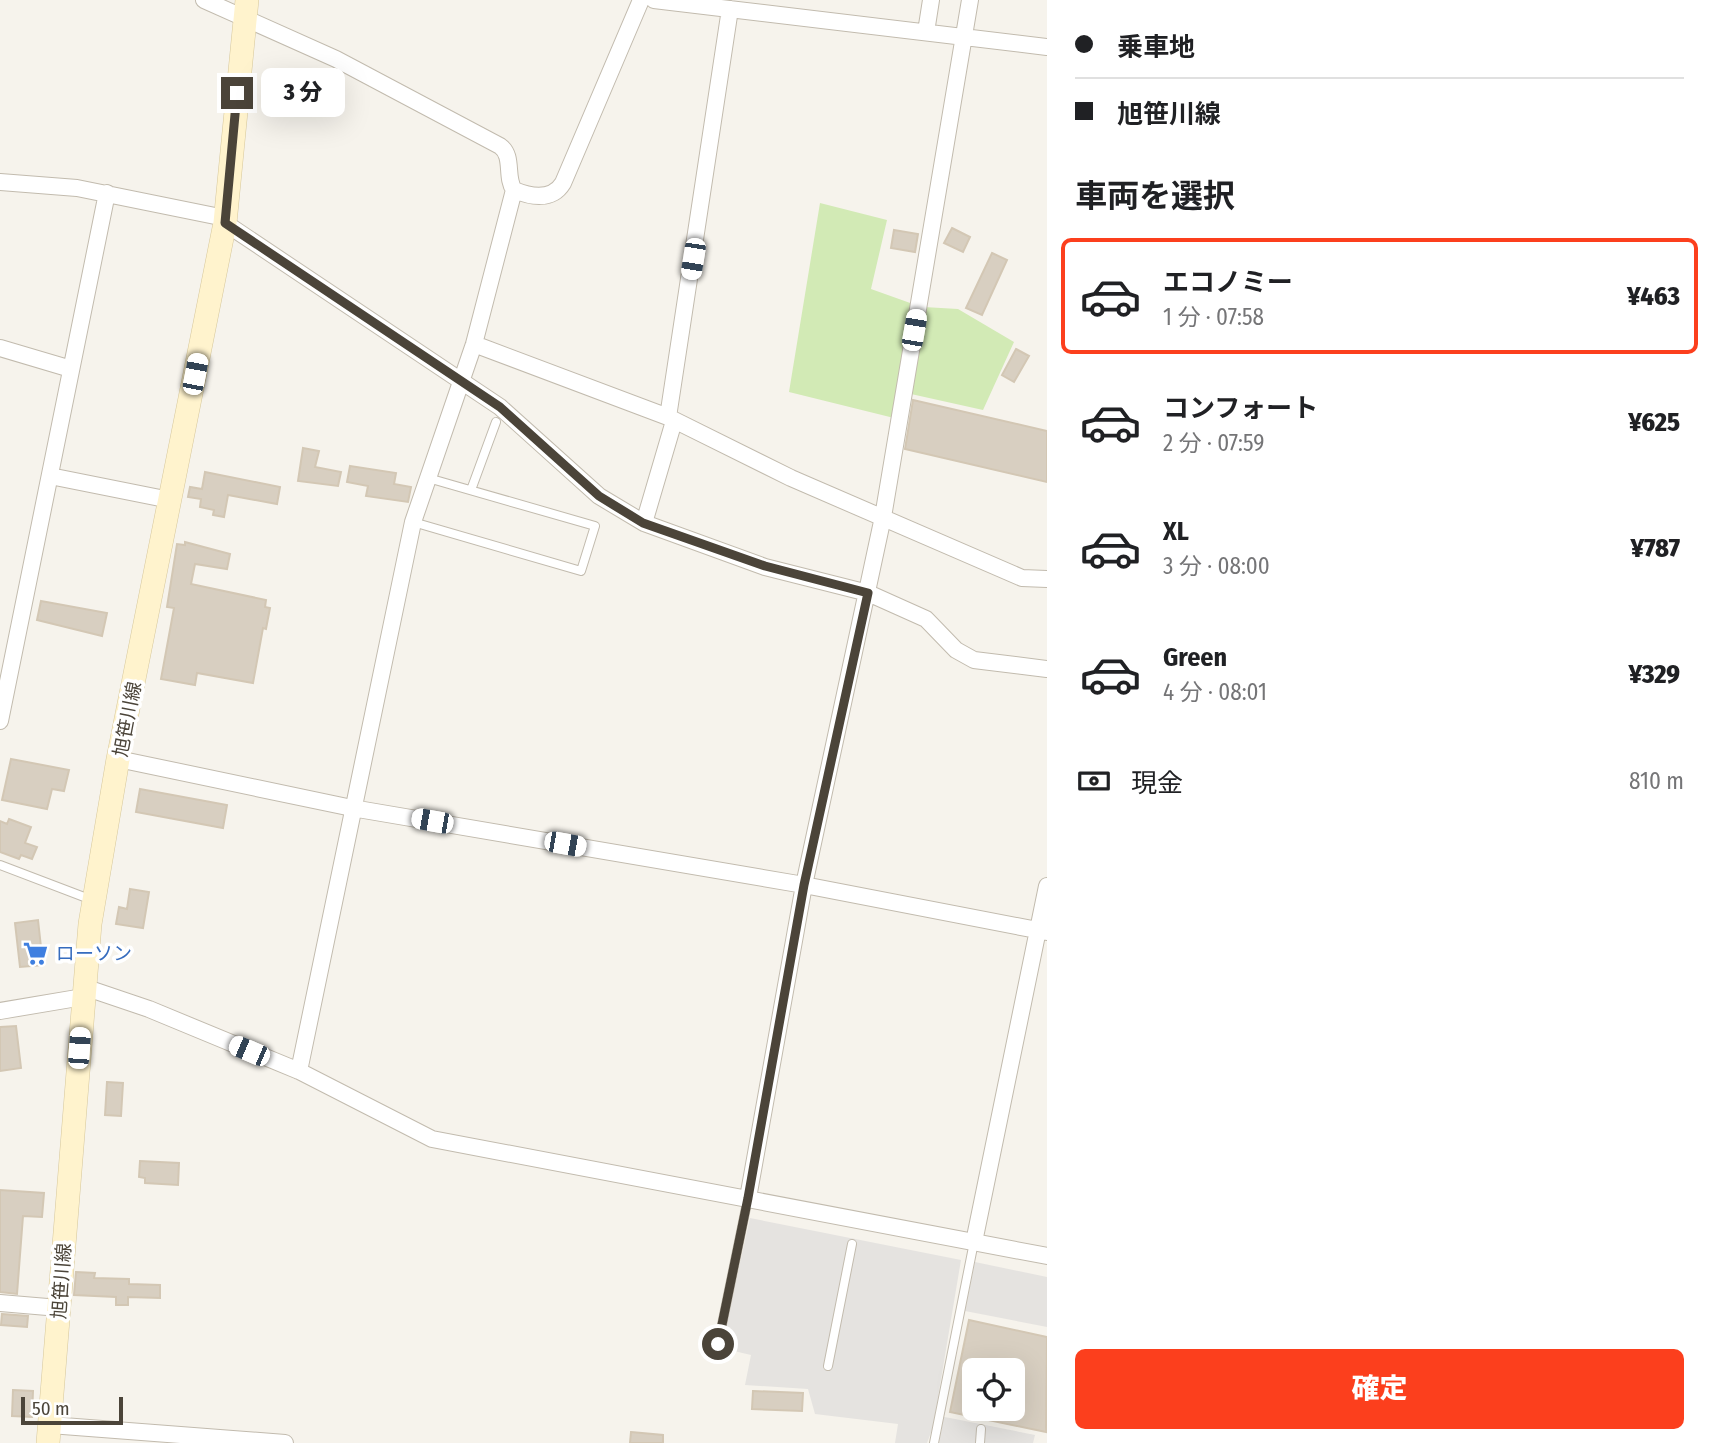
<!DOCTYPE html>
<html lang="ja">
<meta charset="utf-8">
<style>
body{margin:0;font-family:"Fira Sans Condensed","Noto Sans JP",sans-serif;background:#f2f2f2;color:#202124;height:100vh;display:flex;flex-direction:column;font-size:26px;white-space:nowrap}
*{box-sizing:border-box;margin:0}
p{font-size:23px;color:#757577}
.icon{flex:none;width:38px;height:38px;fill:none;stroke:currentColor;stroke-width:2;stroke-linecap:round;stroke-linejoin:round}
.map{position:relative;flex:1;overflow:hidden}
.side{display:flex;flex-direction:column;background:#fff;width:665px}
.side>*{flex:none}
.top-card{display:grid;align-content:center;height:154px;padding:0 28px;background:#fff}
.controls{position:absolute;left:962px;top:1358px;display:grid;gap:14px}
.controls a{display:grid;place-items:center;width:63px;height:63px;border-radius:10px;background:#fff;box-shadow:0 7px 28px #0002;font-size:35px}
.scale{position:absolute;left:21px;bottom:18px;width:102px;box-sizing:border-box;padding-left:7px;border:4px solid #4b4439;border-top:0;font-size:19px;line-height:24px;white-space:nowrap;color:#4b4439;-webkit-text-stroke:5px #fff;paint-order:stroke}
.end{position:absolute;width:32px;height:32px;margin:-16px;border:9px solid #4b4439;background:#fff;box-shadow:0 0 0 4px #fff}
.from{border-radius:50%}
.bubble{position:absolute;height:49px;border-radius:10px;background:#fff;box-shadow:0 7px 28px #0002;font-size:23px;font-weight:800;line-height:49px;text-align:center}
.car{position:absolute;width:21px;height:42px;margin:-21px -10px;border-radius:9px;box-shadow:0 0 5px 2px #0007;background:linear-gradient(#fff 24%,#345 0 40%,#fff 0 76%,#345 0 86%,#fff 0)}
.top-card b{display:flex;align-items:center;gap:24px;height:66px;font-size:26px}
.top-card b+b{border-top:2px solid #e0e0e0}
.top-card i{width:18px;height:18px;background:#202124}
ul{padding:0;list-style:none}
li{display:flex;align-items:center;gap:21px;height:116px;margin:0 14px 10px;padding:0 14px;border:4px solid transparent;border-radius:10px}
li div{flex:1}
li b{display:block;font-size:26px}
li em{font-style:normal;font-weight:800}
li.selected{border-color:#fc3f1d}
li>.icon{width:63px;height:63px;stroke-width:1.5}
h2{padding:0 28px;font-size:32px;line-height:84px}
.pay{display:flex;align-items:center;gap:18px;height:77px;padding:0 28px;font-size:26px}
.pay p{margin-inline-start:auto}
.button{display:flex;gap:14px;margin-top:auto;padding:14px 28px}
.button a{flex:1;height:80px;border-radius:10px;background:#fc3f1d;color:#fff;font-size:28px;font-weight:800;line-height:80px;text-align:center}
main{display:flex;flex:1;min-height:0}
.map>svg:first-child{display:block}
.green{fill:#d2eab5}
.parking{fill:#e5e3e0}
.building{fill:#d8cfc1;stroke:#d3c7b4;stroke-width:2;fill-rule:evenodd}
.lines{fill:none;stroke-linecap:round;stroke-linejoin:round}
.lane-casing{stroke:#c2bbae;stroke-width:10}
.street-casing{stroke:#c2bbae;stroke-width:18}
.secondary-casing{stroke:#d6c79b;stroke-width:24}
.lane{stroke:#fff;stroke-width:8}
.street{stroke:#fff;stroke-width:16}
.secondary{stroke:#fff3cd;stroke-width:23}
.route{stroke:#4b4439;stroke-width:9}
.labels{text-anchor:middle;stroke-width:7;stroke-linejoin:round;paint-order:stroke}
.street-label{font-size:19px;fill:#4b4439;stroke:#fff}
.shop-label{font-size:19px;fill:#366cbe;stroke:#fff;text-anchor:start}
</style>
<main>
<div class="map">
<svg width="1047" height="1443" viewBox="0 0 1047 1443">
<rect width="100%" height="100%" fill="#f6f3ec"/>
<path class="green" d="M820 203 887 220 871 289 913 304 894 418 789 392Z
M924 307 958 309 1014 342 983 410 911 394Z"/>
<path class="parking" d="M750 1218 961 1260 933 1427 927 1443H895L898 1424 815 1414 808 1389 745 1385 751 1355 721 1348Z
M975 1262 1047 1277V1327L965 1311Z
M944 1417 950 1418 1035 1435 1033 1443H939Z"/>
<path class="building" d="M952 228 970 237 963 252 944 243Z
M894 230 918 234 915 252 891 248Z
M992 253 1007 260 982 315 966 308Z
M1016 349 1029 356 1014 382 1002 375Z
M913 400 1047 431V482L905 449Z
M303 448 319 451 315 467 341 472 338 486 298 481Z
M350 466 396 473 394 484 411 487 408 502 366 496 368 486 347 482Z
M205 472 280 487 277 504 228 495 224 517 213 515 214 510 200 507 201 499 188 497 190 487 202 489Z
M185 542 230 554 227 569 195 564 191 584 266 600 265 607 270 608 266 629 263 628 253 683 197 673 195 685 161 679 174 608 167 607 174 563 177 544 185 545Z
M41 601 107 613 102 636 37 620Z
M11 759 69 770 64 791 52 789 47 809 2 800Z
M140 789 227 805 223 828 136 812Z
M9 819 31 827 25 843 37 847 32 859 21 855 19 859 0 852V821L7 824Z
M130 889 149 892 143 928 116 924 119 907 127 909Z
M38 920 43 965 20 967 15 923Z
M16 1026 21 1068 0 1071V1027Z
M107 1082 123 1083 121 1116 105 1115Z
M140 1161 179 1163 178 1185 145 1183V1178L139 1177Z
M0 1190 44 1193 42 1217 23 1216 17 1294 0 1292Z
M76 1272 95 1273 94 1278 129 1279V1284L160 1285V1298L128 1297V1305H116V1297L74 1295Z
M2 1314 28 1316 27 1327 1 1325Z
M969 1320 1047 1337 1046 1432 950 1412ZM975 1370H1013V1409H975Z
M13 1390 33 1391 32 1417 12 1416Z
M753 1391 803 1393 802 1411 752 1409Z
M631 1432 663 1435V1443H630Z"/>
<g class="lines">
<defs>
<path id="lane" d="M471 490 496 422
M413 522 581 571 595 526 428 478
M0 865 92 900
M718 1344 748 1198
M828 1366 852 1244
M934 1443 974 1242
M980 1443 981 1429"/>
<path id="street" d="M204 0 336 59 500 146C514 156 505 177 514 190 531 197 552 201 563 183L641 0
M654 0 1047 47
M926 32 931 0
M0 182 77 188 225 218
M225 223 500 407 599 496 644 523 765 567 868 593 926 619 956 650 974 660 1047 669
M474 344 668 417 791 478 1022 578 1047 579
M0 348 71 369
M668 417 730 9
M50 476 170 500
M644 523 674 421
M0 721 107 193
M118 759 352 808 804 885 1047 932
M84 987 149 1009 299 1071 432 1139 1047 1256
M0 1011 83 997
M299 1071 413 522 474 344 514 190
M748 1198 804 885 883 517 970 0
M974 1242 1047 886
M0 1303 59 1308
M50 1425 285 1443"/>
<path id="secondary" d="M48 1443 90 924 118 759 225 223 247 0"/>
</defs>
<use href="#lane" class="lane-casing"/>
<use href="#street" class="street-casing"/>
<use href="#secondary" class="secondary-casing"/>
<use href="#lane" class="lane"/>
<use href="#street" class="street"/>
<use href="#secondary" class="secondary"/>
</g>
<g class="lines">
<path class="route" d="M237 93 225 223 500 407 599 496 643 523 765 566 868 593 804 885 748 1198 718 1344"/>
</g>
<defs>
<symbol id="supermarket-bare" viewBox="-9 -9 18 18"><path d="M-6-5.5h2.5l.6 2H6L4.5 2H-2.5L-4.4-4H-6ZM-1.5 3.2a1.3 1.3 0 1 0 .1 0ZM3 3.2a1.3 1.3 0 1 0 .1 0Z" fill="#3f7fe0" stroke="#fff" stroke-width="2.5" paint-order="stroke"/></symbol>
</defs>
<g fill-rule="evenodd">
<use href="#supermarket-bare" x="18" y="936" width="35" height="35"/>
</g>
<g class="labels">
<g class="street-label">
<text transform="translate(127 719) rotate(-79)" y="7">旭笹川線</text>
<text transform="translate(61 1281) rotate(-86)" y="7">旭笹川線</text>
</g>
<g class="shop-label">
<text x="56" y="960">ローソン</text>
</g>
</g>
</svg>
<div class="controls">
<a><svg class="icon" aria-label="locate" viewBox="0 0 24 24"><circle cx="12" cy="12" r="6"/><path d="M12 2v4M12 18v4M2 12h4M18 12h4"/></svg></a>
</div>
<div class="scale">50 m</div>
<i class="end from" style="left:718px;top:1344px"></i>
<i class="end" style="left:237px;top:93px"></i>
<div class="bubble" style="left:261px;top:68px;width:84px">3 分</div>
<i class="car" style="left:693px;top:259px;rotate:189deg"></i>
<i class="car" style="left:914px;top:330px;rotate:10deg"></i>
<i class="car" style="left:195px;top:374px;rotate:11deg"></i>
<i class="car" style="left:432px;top:821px;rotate:280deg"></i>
<i class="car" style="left:565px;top:844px;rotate:100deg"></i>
<i class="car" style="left:79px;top:1048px;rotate:4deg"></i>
<i class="car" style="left:249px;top:1051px;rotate:293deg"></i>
</div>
<section class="side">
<div class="top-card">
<b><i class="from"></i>乗車地</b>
<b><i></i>旭笹川線</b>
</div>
<h2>車両を選択</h2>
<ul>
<li class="selected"><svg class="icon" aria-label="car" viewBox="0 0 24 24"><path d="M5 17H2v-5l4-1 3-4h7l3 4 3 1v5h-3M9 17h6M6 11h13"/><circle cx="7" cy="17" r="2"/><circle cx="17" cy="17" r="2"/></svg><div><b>エコノミー</b><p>1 分 · 07:58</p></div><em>¥463</em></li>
<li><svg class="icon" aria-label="car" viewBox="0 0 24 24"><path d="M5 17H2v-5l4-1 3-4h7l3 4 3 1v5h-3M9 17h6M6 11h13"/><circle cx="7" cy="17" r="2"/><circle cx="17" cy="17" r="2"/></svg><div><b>コンフォート</b><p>2 分 · 07:59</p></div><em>¥625</em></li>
<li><svg class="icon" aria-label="car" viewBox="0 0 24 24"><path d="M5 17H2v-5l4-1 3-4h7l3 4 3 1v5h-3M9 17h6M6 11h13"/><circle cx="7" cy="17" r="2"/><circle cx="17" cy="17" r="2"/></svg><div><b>XL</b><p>3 分 · 08:00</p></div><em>¥787</em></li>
<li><svg class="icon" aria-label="car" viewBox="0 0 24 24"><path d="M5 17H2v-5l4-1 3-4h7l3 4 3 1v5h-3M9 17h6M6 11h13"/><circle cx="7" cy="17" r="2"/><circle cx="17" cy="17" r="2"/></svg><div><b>Green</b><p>4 分 · 08:01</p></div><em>¥329</em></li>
</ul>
<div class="pay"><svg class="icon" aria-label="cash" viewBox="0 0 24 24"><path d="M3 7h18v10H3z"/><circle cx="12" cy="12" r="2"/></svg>現金<p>810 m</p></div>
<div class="button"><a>確定</a></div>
</section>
</main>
